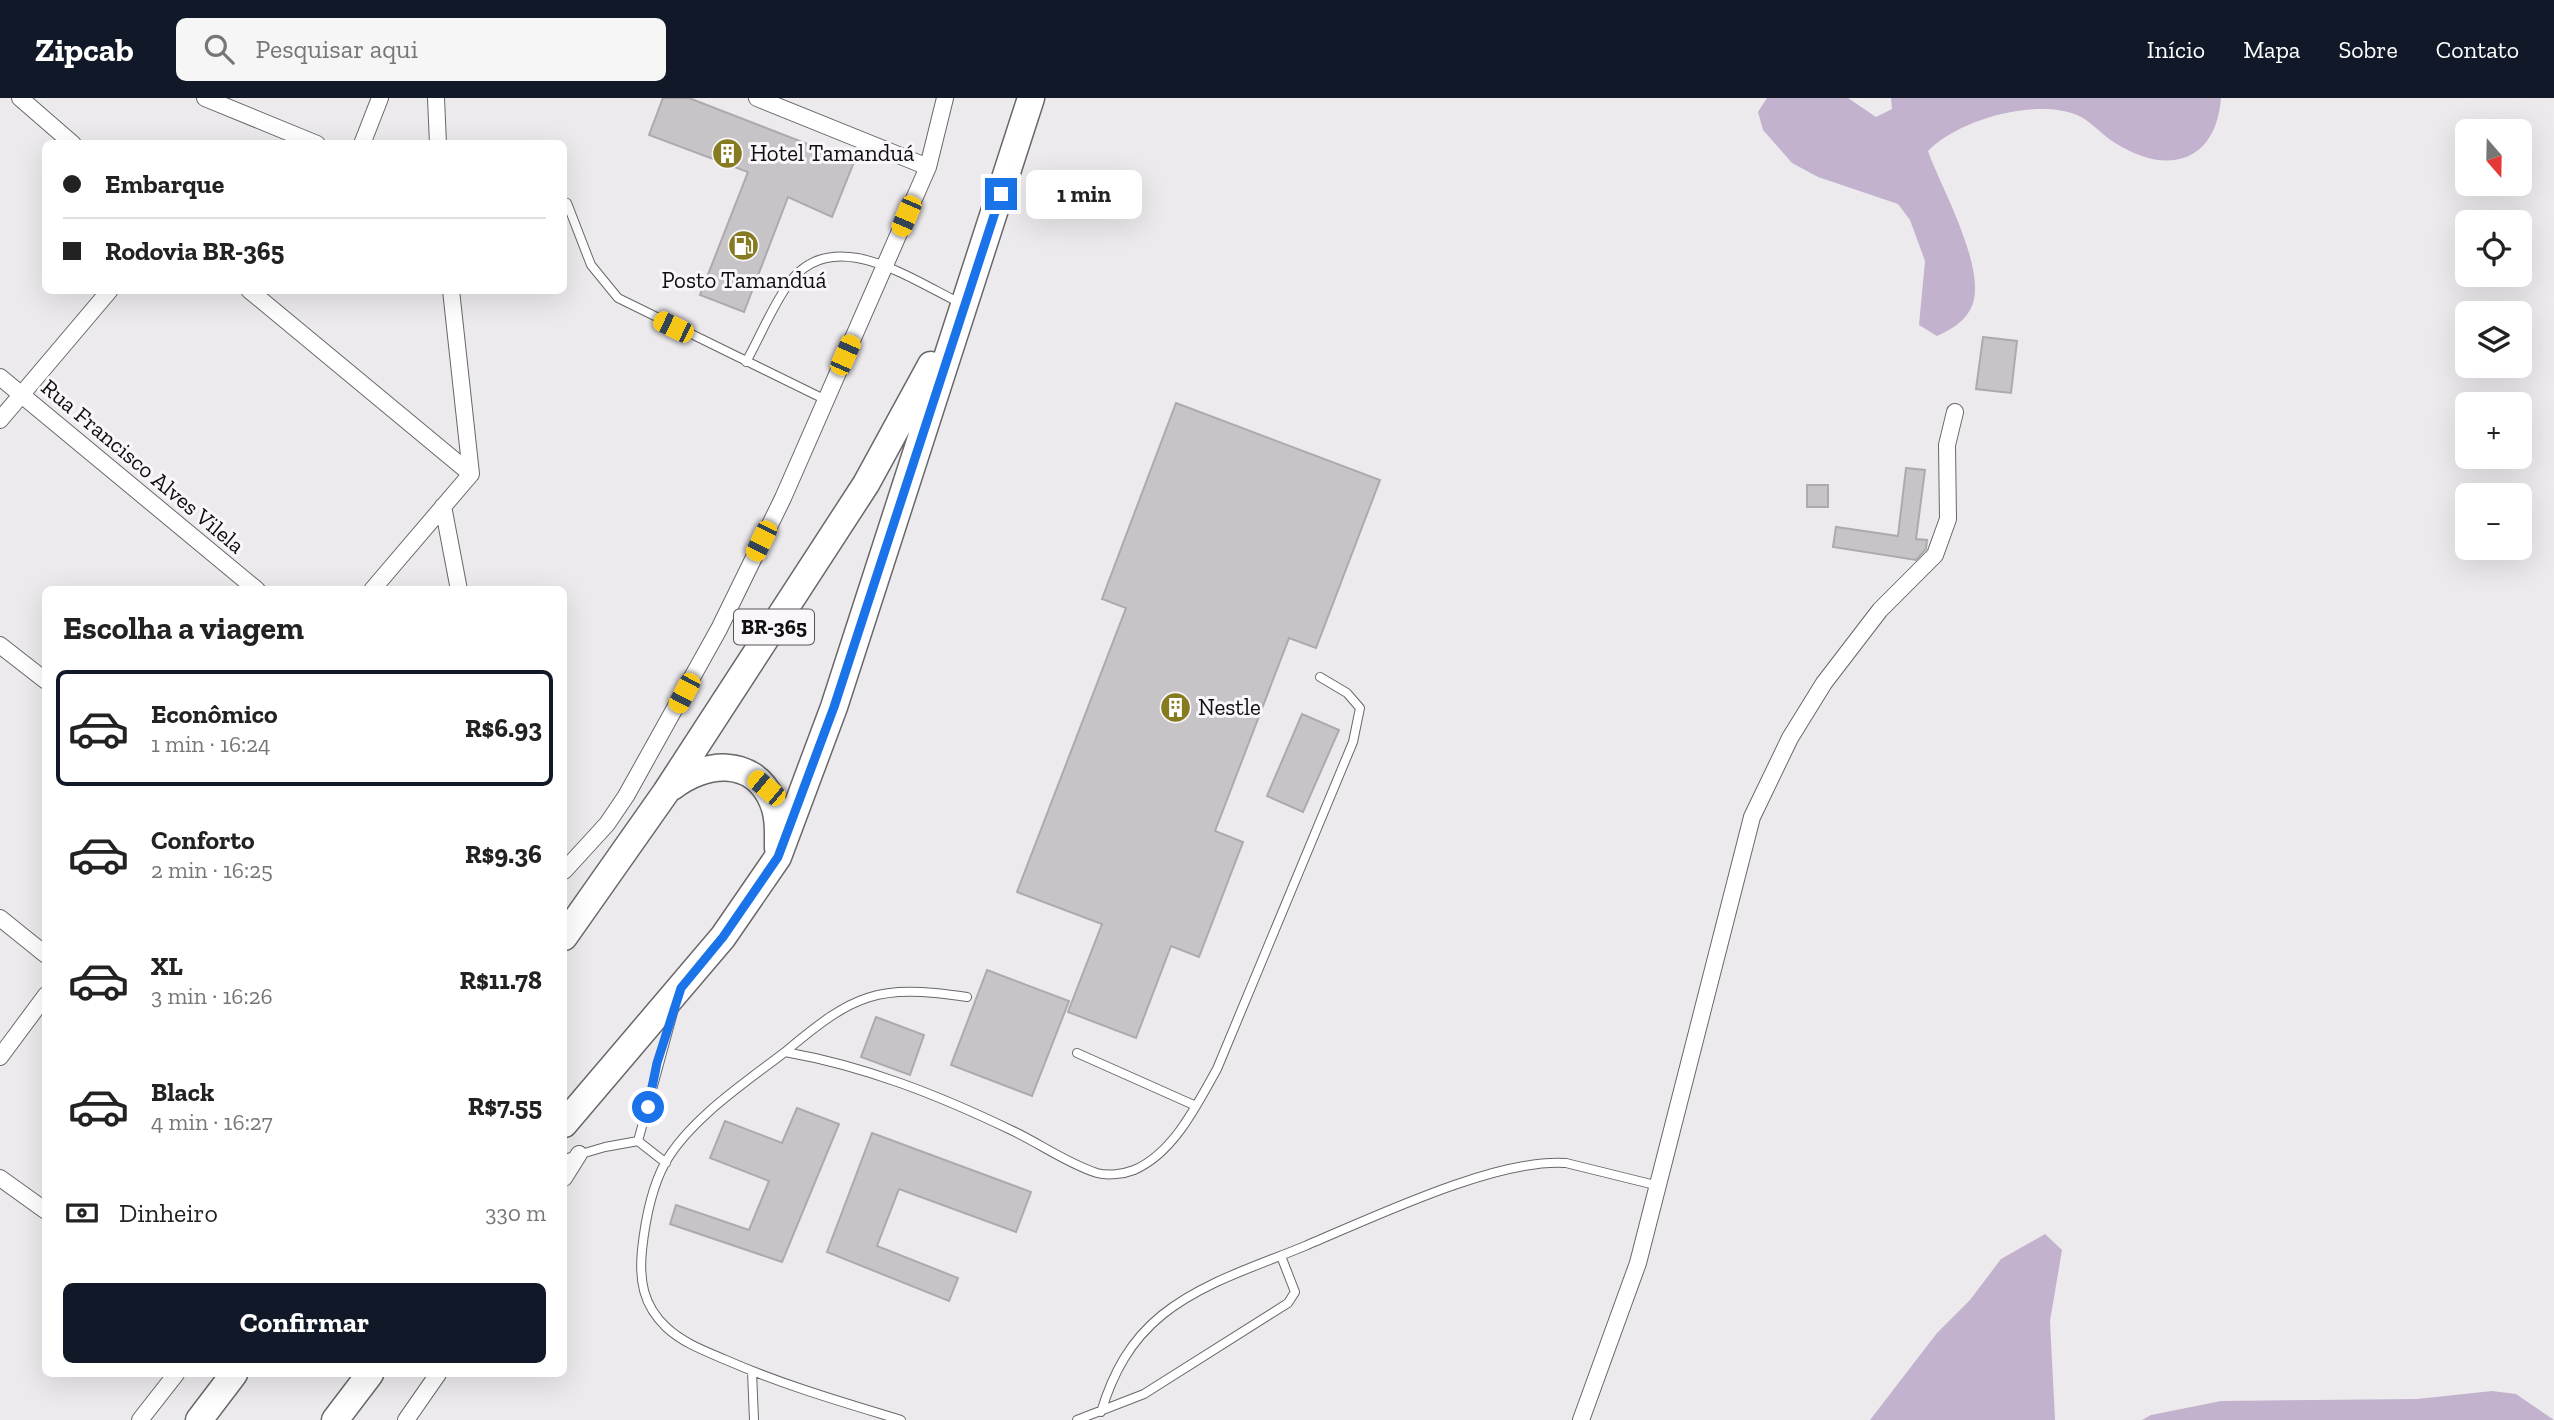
<!DOCTYPE html>
<html lang="pt">
<meta charset="utf-8">
<style>
body{margin:0;font-family:"Zilla Slab",serif;background:#f6f6f6;color:#222;height:100vh;display:flex;flex-direction:column;font-size:26px;white-space:nowrap}
*{box-sizing:border-box;margin:0}
p{font-size:23px;color:#767676}
.icon{flex:none;width:38px;height:38px;fill:none;stroke:currentColor;stroke-width:2;stroke-linecap:round;stroke-linejoin:round}
.map{position:relative;flex:1;overflow:hidden}
.drawer{position:absolute;left:42px;top:488px;width:525px;height:791px;display:flex;flex-direction:column;background:#fff;border-radius:10px;box-shadow:0 7px 28px #0002}
.drawer>*{flex:none}
.guide{position:absolute;left:42px;top:42px;width:525px;height:154px;border-radius:10px;box-shadow:0 7px 28px #0002;display:grid;align-content:center;height:154px;padding:0 21px;background:#fff}
.needle{width:46px;rotate:160deg}
.buttons{position:absolute;left:2455px;top:21px;display:grid;gap:14px}
.buttons a{display:grid;place-items:center;width:77px;height:77px;border-radius:10px;background:#fff;box-shadow:0 7px 28px #0002;font-size:35px}
.end{position:absolute;width:32px;height:32px;margin:-16px;border:9px solid #1a73e8;background:#fff;box-shadow:0 0 0 4px #fff}
.from{border-radius:50%}
.bubble{position:absolute;height:49px;border-radius:10px;background:#fff;box-shadow:0 7px 28px #0002;font-size:23px;font-weight:700;line-height:49px;text-align:center}
.car{position:absolute;width:21px;height:42px;margin:-21px -10px;border-radius:9px;box-shadow:0 0 5px 2px #0007;background:linear-gradient(#f5c518 24%,#345 0 40%,#f5c518 0 76%,#345 0 86%,#f5c518 0)}
.guide b{display:flex;align-items:center;gap:24px;height:66px;font-size:26px}
.guide b+b{border-top:2px solid #e0e0e0}
.guide i{width:18px;height:18px;background:#222}
ul{padding:0;list-style:none}
li{display:flex;align-items:center;gap:21px;height:116px;margin:0 14px 10px;padding:0 7px;border:4px solid transparent;border-radius:10px}
li div{flex:1}
li b{display:block;font-size:26px}
li em{font-style:normal;font-weight:700}
li.active{border-color:#111827}
li>.icon{width:63px;height:63px;stroke-width:1.5}
h2{padding:0 21px;font-size:32px;line-height:84px}
.pay{display:flex;align-items:center;gap:18px;height:77px;padding:0 21px;font-size:26px}
.pay p{margin-inline-start:auto}
.primary-button{display:flex;gap:14px;margin-top:auto;padding:14px 21px}
.primary-button a{flex:1;height:80px;border-radius:10px;background:#111827;color:#fff;font-size:28px;font-weight:700;line-height:80px;text-align:center}
header{display:flex;align-items:center;gap:42px;box-sizing:border-box;height:98px;padding:0 35px;background:#111827;color:#fff}
header strong{font-size:33px}
nav{display:flex;gap:38px;margin-inline-start:auto;font-size:24px}
.search{width:490px;height:63px;background:#f6f6f6;display:flex;align-items:center;gap:18px;box-sizing:border-box;padding:0 24px;border-radius:10px;color:#767676;font-size:26px}
.map>svg:first-child{display:block}
.forest{fill:#c3b2cd}
.building{fill:#c7c4c8;stroke:#acaaad;stroke-width:2}
.lines{fill:none;stroke-linecap:round;stroke-linejoin:round}
.service-casing{stroke:#69676b;stroke-width:10}
.minor-casing{stroke:#69676b;stroke-width:18}
.primary-casing{stroke:#69676b;stroke-width:29}
.service{stroke:#fff;stroke-width:8}
.minor{stroke:#fff;stroke-width:16}
.primary{stroke:#fff;stroke-width:26}
.route{stroke:#1a73e8;stroke-width:9}
.labels{text-anchor:middle;stroke-width:6;stroke-linejoin:round;paint-order:stroke}
.shield{fill:#faf7fb;stroke:#565556;stroke-width:2}
.shield-label{font-size:21px;font-weight:bold;fill:#100f10}
.poi-label{font-size:23px;fill:#100f10;stroke:#faf7fb;text-anchor:start}
.street-label{font-size:23px;fill:#100f10;stroke:#faf7fb}
</style>
<header>
<strong>Zipcab</strong>
<div class="search"><svg class="icon" aria-label="search" viewBox="0 0 24 24"><circle cx="10" cy="10" r="6"/><path d="M15 15l6 6"/></svg>Pesquisar aqui</div>
<nav><a>Início</a><a>Mapa</a><a>Sobre</a><a>Contato</a></nav>
</header>
<div class="map">
<svg width="2554" height="1322" viewBox="0 0 2554 1322">
<rect width="100%" height="100%" fill="#edeaee"/>
<path class="forest" d="M1767 0H1848L1876 19 1892 11 1891 0H2221C2216 65 2167 78 2115 45 2102 37 2091 23 2077 17 2034 0 1958 22 1928 53 1940 88 1991 176 1970 212 1963 225 1950 232 1937 238L1919 227 1925 163 1910 122 1898 106 1818 79 1792 65 1763 32 1758 14Z
M2045 1136 2062 1152 2050 1223 2055 1322H1870L1937 1235 1970 1202 2001 1161Z
M2492 1293 2516 1296 2554 1322H2142L2151 1317 2221 1303 2417 1301Z"/>
<path class="building" d="M663 0H689L854 64 832 119 788 99 744 214 700 197 748 74 649 37Z
M1983 239 2017 243 2011 295 1976 291Z
M1176 305 1380 382 1316 550 1289 540 1215 733 1243 744 1199 859 1171 848 1136 940 1068 914 1102 826 1017 794 1126 510 1102 501Z
M1906 370 1925 372 1916 441 1927 442 1926 451 1916 462 1833 449 1836 429 1898 438Z
M1807 387H1828V409H1807Z
M1302 616 1339 632 1303 714 1267 698Z
M987 872 1069 903 1032 998 951 967Z
M876 919 924 937 910 977 861 959Z
M797 1010 839 1026 782 1164 670 1126 676 1107 749 1132 769 1083 710 1060 725 1023 782 1045Z
M872 1035 1031 1094 1016 1134 899 1091 877 1148 958 1180 949 1203 827 1154Z"/>
<g class="lines">
<defs>
<path id="service" d="M567 105 591 167 618 200 826 302
M746 264C760 239 771 211 787 188 830 124 909 180 960 205
M785 954C855 895 877 886 967 899
M1077 955 1196 1008
M638 1043 674 911
M564 1061 605 1049 638 1043 666 1065
M752 1273 754 1322
M1101 1314C1113 1275 1130 1243 1162 1217 1203 1184 1257 1168 1305 1148 1372 1120 1496 1060 1566 1065L1659 1088
M901 1322C842 1304 783 1287 726 1262 705 1253 683 1245 666 1229 643 1207 639 1182 642 1152 645 1124 652 1089 665 1065 690 1021 746 984 785 954 865 968 938 997 1011 1032 1039 1045 1068 1066 1097 1075 1108 1078 1124 1076 1134 1072 1174 1055 1197 1006 1217 971L1353 644 1360 610 1347 595 1320 579
M1077 1322 1144 1296 1288 1205 1295 1194 1281 1158"/>
<path id="minor" d="M20 0 73 46
M205 0 317 46
M436 0 438 46
M757 0 928 69
M362 46 380 0
M249 192 471 376
M451 192 471 376
M0 279 257 492
M0 322 110 192
M443 408 459 492
M372 492 471 376
M0 547 46 583
M564 773 607 726 626 698 719 531 783 400 928 69 945 0
M0 820 46 857
M0 959 46 897
M0 1080 46 1113
M564 1080 579 1056
M140 1322 176 1276
M406 1322 438 1276
M1581 1322 1638 1165 1752 719 1790 640 1824 585 1880 512 1935 457 1948 421 1947 347 1955 314"/>
<path id="primary" d="M672 689C704 664 752 658 772 702 779 717 778 734 778 750
M564 839 666 694 866 386 931 267
M564 1026 723 839 778 759 834 609 1031 0
M199 1322 234 1276
M335 1322 370 1276"/>
</defs>
<use href="#service" class="service-casing"/>
<use href="#minor" class="minor-casing"/>
<use href="#primary" class="primary-casing"/>
<use href="#service" class="service"/>
<use href="#minor" class="minor"/>
<use href="#primary" class="primary"/>
</g>
<g class="lines">
<path class="route" d="M648 1009 657 965 681 890 723 839 778 759 834 609 1001 96"/>
</g>
<defs>
<symbol id="building-disc" viewBox="-11 -11 22 22"><circle r="9.5" fill="#867b21" stroke="#faf7fb"/><path d="M-4-6H4V6H1V3H-1V6H-4ZM-2.5-4.3h1.7v1.8h-1.7ZM.8-4.3h1.7v1.8H.8ZM-2.5-1h1.7V.8h-1.7ZM.8-1h1.7V.8H.8Z" fill="#fff"/></symbol>
<symbol id="fuel-disc" viewBox="-11 -11 22 22"><circle r="9.5" fill="#867b21" stroke="#faf7fb"/><path d="M-5.5-6h7V0h2V4h1.3V-2.5L3-4.5l.8-.8L6-3V5H2.5V1h-1V6h-7ZM-4.2-4.7v3.2H.2V-4.7Z" fill="#fff"/></symbol>
</defs>
<g fill-rule="evenodd">
<use href="#building-disc" x="710" y="38" width="35" height="35"/>
<use href="#fuel-disc" x="726" y="130" width="35" height="35"/>
<use href="#building-disc" x="1158" y="592" width="35" height="35"/>
</g>
<g class="labels">
<rect class="shield" x="734" y="511.5" width="80" height="35" rx="5"/>
<g class="shield-label">
<text x="774" y="536">BR-365</text>
</g>
<g class="poi-label">
<text x="750" y="63">Hotel Tamanduá</text>
<text x="744" y="190" text-anchor="middle">Posto Tamanduá</text>
<text x="1198" y="617">Nestle</text>
</g>
<g class="street-label">
<text transform="translate(143 368) rotate(40)" y="8">Rua Francisco Alves Vilela</text>
</g>
</g>
</svg>
<div class="buttons">
<a><svg class="needle" viewBox="-14 -14 28 28"><path d="M0-13l5 13h-10z" fill="#e53935"/><path d="M0 13l5-13h-10z" fill="#767676"/></svg></a>
<a><svg class="icon" aria-label="locate" viewBox="0 0 24 24"><circle cx="12" cy="12" r="6"/><path d="M12 2v4M12 18v4M2 12h4M18 12h4"/></svg></a>
<a><svg class="icon" aria-label="layers" viewBox="0 0 24 24"><path d="M12 4l9 5-9 5-9-5zM3 14l9 5 9-5"/></svg></a>
<a>+</a>
<a>−</a>
</div>
<i class="end from" style="left:648px;top:1009px"></i>
<i class="end" style="left:1001px;top:96px"></i>
<div class="bubble" style="left:1026px;top:72px;width:116px">1 min</div>
<i class="car" style="left:906px;top:118px;rotate:203deg"></i>
<i class="car" style="left:673px;top:229px;rotate:296deg"></i>
<i class="car" style="left:845px;top:257px;rotate:24deg"></i>
<i class="car" style="left:761px;top:443px;rotate:206deg"></i>
<i class="car" style="left:684px;top:595px;rotate:208deg"></i>
<i class="car" style="left:766px;top:690px;rotate:310deg"></i>
<div class="guide">
<b><i class="from"></i>Embarque</b>
<b><i></i>Rodovia BR-365</b>
</div>
<section class="drawer">
<h2>Escolha a viagem</h2>
<ul>
<li class="active"><svg class="icon" aria-label="car" viewBox="0 0 24 24"><path d="M5 17H2v-5l4-1 3-4h7l3 4 3 1v5h-3M9 17h6M6 11h13"/><circle cx="7" cy="17" r="2"/><circle cx="17" cy="17" r="2"/></svg><div><b>Econômico</b><p>1 min · 16:24</p></div><em>R$6.93</em></li>
<li><svg class="icon" aria-label="car" viewBox="0 0 24 24"><path d="M5 17H2v-5l4-1 3-4h7l3 4 3 1v5h-3M9 17h6M6 11h13"/><circle cx="7" cy="17" r="2"/><circle cx="17" cy="17" r="2"/></svg><div><b>Conforto</b><p>2 min · 16:25</p></div><em>R$9.36</em></li>
<li><svg class="icon" aria-label="car" viewBox="0 0 24 24"><path d="M5 17H2v-5l4-1 3-4h7l3 4 3 1v5h-3M9 17h6M6 11h13"/><circle cx="7" cy="17" r="2"/><circle cx="17" cy="17" r="2"/></svg><div><b>XL</b><p>3 min · 16:26</p></div><em>R$11.78</em></li>
<li><svg class="icon" aria-label="car" viewBox="0 0 24 24"><path d="M5 17H2v-5l4-1 3-4h7l3 4 3 1v5h-3M9 17h6M6 11h13"/><circle cx="7" cy="17" r="2"/><circle cx="17" cy="17" r="2"/></svg><div><b>Black</b><p>4 min · 16:27</p></div><em>R$7.55</em></li>
</ul>
<div class="pay"><svg class="icon" aria-label="cash" viewBox="0 0 24 24"><path d="M3 7h18v10H3z"/><circle cx="12" cy="12" r="2"/></svg>Dinheiro<p>330 m</p></div>
<div class="primary-button"><a>Confirmar</a></div>
</section>
</div>
